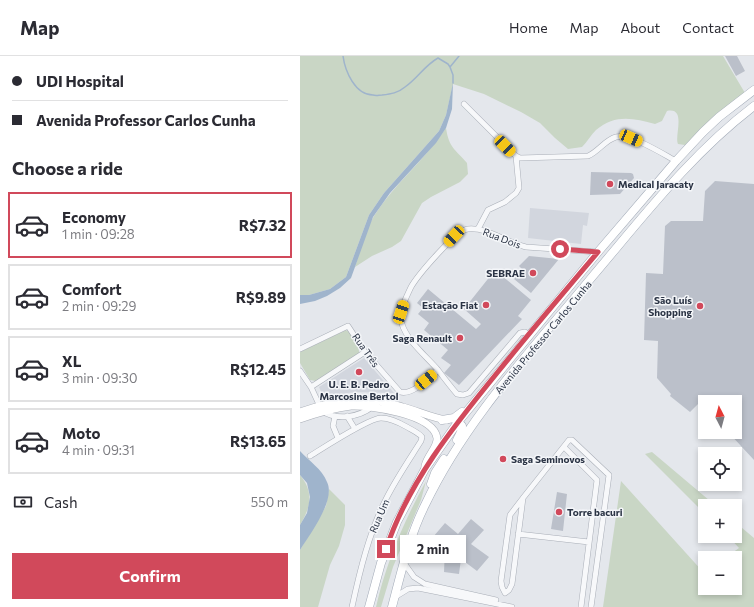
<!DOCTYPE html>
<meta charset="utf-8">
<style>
body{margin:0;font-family:Commissioner,sans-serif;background:#f7f7f7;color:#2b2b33;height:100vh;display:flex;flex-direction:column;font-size:15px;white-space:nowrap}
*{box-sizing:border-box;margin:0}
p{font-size:13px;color:#7c7c81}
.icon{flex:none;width:22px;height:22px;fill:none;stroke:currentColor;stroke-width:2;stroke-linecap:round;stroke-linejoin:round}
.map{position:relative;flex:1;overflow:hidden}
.details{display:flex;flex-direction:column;background:#fff;width:300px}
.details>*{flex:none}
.hud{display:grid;align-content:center;height:88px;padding:0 12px;background:#fff}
.needle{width:26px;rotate:354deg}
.buttons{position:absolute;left:398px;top:339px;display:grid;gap:8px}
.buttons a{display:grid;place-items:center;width:44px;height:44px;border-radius:0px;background:#fff;box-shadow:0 2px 6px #0003;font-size:20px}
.end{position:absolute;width:18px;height:18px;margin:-9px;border:5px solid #d1495b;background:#fff;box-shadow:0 0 0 2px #fff}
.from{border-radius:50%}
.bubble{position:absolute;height:28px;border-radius:0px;background:#fff;box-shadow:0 2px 6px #0003;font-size:13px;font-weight:700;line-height:28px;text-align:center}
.car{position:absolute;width:12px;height:24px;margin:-12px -6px;border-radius:5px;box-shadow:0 0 3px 1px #0007;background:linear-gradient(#f5c518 24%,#345 0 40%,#f5c518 0 76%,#345 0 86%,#f5c518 0)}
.hud b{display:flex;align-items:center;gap:14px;height:38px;font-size:15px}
.hud b+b{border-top:1px solid #e1e1e2}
.hud i{width:10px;height:10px;background:#2b2b33}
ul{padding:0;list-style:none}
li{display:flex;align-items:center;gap:12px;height:66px;margin:0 8px 6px;padding:0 4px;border:2px solid #e1e1e2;border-radius:0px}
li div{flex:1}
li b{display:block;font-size:15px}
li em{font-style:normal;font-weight:700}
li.on{border-color:#d1495b}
li>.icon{width:36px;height:36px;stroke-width:1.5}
h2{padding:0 12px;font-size:18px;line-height:48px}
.pay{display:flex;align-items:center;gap:10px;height:44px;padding:0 12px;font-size:15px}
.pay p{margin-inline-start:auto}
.action{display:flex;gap:8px;margin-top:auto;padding:8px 12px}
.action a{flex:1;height:46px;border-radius:0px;background:#d1495b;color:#fff;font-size:16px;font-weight:700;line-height:46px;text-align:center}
header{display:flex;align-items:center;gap:24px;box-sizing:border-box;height:56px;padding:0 20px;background:#fff;border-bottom:1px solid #e1e1e2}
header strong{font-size:19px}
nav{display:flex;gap:22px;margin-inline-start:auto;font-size:14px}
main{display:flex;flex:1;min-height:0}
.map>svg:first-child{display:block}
.built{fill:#d2d6de}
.green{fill:#c9d6c5}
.water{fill:#9fb4cc}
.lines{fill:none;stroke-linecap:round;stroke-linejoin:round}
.stream{stroke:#9fb4cc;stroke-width:1.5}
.building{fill:#bbc0ca}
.minor-casing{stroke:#a9aeb7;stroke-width:6}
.secondary-casing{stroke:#a9aeb7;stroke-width:8}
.primary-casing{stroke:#a3abb8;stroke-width:9}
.minor{stroke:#f7f8fa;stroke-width:5}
.secondary{stroke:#fff;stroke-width:7}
.primary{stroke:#fff;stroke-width:8}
.route{stroke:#d1495b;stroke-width:5}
.poi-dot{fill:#d1495b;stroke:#f4f6f9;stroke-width:1.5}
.labels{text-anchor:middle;stroke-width:3;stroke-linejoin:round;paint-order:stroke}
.poi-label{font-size:10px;font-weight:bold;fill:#2b3445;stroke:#f4f6f9;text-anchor:end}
.street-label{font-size:10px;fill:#2b3445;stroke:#f4f6f9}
</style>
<header>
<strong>Map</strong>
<nav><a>Home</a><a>Map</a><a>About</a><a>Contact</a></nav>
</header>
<main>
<section class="details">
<div class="hud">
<b><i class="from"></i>UDI Hospital</b>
<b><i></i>Avenida Professor Carlos Cunha</b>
</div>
<h2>Choose a ride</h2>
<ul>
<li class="on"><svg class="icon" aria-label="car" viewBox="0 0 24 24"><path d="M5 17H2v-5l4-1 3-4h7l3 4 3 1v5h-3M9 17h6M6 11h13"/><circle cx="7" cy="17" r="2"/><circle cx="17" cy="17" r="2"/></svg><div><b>Economy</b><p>1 min · 09:28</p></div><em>R$7.32</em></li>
<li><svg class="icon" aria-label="car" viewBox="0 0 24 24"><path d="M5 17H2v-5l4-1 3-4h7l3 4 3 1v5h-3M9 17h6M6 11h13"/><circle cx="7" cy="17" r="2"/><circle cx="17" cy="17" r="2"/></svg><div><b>Comfort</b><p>2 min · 09:29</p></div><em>R$9.89</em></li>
<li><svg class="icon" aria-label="car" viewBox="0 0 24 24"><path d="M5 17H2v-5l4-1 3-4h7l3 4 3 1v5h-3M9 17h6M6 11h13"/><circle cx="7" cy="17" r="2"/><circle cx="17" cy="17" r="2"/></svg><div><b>XL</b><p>3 min · 09:30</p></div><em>R$12.45</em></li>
<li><svg class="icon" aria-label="car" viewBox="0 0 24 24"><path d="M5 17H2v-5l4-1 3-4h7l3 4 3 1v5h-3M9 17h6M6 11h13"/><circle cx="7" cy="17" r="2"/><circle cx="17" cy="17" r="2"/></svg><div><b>Moto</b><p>4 min · 09:31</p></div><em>R$13.65</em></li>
</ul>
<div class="pay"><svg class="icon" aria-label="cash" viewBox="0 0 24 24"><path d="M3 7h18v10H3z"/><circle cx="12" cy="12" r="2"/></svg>Cash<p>550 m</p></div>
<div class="action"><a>Confirm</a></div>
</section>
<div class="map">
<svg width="454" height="551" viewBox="0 0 454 551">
<rect width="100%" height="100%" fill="#e4e7ec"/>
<path class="built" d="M230 152 289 157 287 170 283 169 281 188 228 182Z
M64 302 94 337 56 336 23 340 19 331Z"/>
<path class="green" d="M0 0H423L445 37 419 56 385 89 378 88C374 80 387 51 367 55L362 65 355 68C333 62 315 58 296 74 291 79 287 86 282 91L268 93 255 82 240 67 221 56 184 38 153 28 146 59 139 75 84 137 69 159 46 221 30 233 9 239H0Z
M146 72C149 92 155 93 167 107L168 118 160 126 131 141 122 147 101 185 92 191 72 200 55 211C60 195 65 175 74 160 95 127 125 104 146 72Z
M46 274C52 277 60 290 59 297L16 325 10 324 0 307V296Z
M352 396 416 450H405V458L345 398Z
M0 419C14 436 11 451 0 469Z
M126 425 121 444 93 511 81 551H76C86 507 104 465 126 425Z
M321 425 404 517 405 516V532H435V502H425L439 492 428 480H435V466L454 482V551H303Z
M29 433 45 449V469L39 490 30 509 18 551H0V494L26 450Z"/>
<path class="water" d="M153 27 152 53 146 72 136 87 90 137 73 161 51 222 40 232 27 240 15 245 0 248V239H9L30 233 46 221 69 159 84 137 139 75 146 59Z
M0 395C9 405 22 413 27 426 36 444 10 478 0 494V469L7 457 10 441 7 427 0 419Z"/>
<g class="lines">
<path class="stream" d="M43 0C45 15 55 39 73 39 76 40 79 39 82 39 91 38 98 37 105 31 118 22 124 10 138 2L148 8 150 11
M153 27V19L150 11 159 0"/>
</g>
<path class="building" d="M425 0H437L445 15 436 20Z
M291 116 331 117 333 118 334 122 320 138 290 139Z
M415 125 454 128V404L428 376H435V346H405V351L400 346 390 356 370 340 371 338 357 322 358 285 344 284 346 217 363 218 365 170 371 165H403L405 135Z
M229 200 259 203 231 237 214 223 222 213 219 210Z
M195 214 231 244 218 260 222 263 159 329 144 317 151 309 141 302 148 294 124 274 129 267 118 258 123 252 117 247 128 233 176 273 181 268 164 253Z
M257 436 267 438 263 475 251 473Z
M171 463 184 474 171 488 189 501 177 515 161 503 159 518 144 516 145 492 133 481 145 467 158 478Z"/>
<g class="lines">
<defs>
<path id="minor" d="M164 48 216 100 220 102 288 100C298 96 305 84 316 81 330 77 363 98 376 105
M178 173 188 154 205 146 216 137 219 132 216 100
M229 279 225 276 220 277 169 337 163 339 157 338C150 330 144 322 138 314 127 301 107 285 102 268 98 256 106 242 111 231 118 219 156 174 168 173 188 171 207 187 226 191L298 196
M0 293 48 270 65 296 100 336C112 340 129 322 138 314
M0 315 11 331 22 355C37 365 59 361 72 351
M11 331 65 296
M35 360 33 370 38 382
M47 360 55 373
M264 391 297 424 281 551
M10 400C23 392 69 362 81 362 90 362 100 367 107 371 112 374 119 377 122 381L121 385C109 404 96 423 86 443 69 477 60 514 52 551
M223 442 212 528 209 534 205 537 202 531 201 525 210 459 223 442 269 384H272L309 419 291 551
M218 478 289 486
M104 507 114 521 125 528 196 544
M95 541 108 533 118 532 212 551"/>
<path id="secondary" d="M0 356C36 343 66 339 103 351 118 355 132 362 147 364
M0 363C17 357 33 352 51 350 69 349 134 358 137 382 138 391 127 400 125 410"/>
<path id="primary" d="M142 364 154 362 162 356
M157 384 161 376 162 370 158 366
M131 428 135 417 144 403
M69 551 81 507 97 466 125 413 158 366 298 196 376 105 403 76 419 61 454 34
M92 551C101 517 109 481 125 449 166 363 232 294 292 221 343 161 391 98 454 50"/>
</defs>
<use href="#minor" class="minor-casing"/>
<use href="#secondary" class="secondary-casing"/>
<use href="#primary" class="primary-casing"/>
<use href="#minor" class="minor"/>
<use href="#secondary" class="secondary"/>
<use href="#primary" class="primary"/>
</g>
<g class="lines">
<path class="route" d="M86 493C108 427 153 371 197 317 230 276 264 236 298 196L260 193"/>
</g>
<g class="poi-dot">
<circle cx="310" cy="128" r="4"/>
<circle cx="233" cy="217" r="4"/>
<circle cx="186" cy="249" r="4"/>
<circle cx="400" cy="250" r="4"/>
<circle cx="160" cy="282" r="4"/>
<circle cx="59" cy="316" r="4"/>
<circle cx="203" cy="403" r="4"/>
<circle cx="259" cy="456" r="4"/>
</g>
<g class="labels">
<g class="poi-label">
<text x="318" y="132" text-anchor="start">Medical Jaracaty</text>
<text x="225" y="221">SEBRAE</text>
<text x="392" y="248">São Luís<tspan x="392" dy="12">Shopping</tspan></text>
<text x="178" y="253">Estação Fiat</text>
<text x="152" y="286">Saga Renault</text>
<text x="59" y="332" text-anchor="middle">U. E. B. Pedro<tspan x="59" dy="12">Marcosine Bertol</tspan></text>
<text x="211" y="407" text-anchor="start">Saga Seminovos</text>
<text x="267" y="460" text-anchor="start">Torre bacuri</text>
</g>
<g class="street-label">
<text transform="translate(202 182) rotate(21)" y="4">Rua Dois</text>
<text transform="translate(243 281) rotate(-50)" y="4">Avenida Professor Carlos Cunha</text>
<text transform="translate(66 294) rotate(55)" y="4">Rua Três</text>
<text transform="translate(79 460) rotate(-67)" y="4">Rua Um</text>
</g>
</g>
</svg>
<div class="buttons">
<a><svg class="needle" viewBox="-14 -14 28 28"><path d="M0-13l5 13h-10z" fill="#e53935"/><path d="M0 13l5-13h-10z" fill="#7c7c81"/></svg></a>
<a><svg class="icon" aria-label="locate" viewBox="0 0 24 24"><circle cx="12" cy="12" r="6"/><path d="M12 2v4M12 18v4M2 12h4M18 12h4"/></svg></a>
<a>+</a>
<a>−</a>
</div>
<i class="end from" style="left:260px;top:193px"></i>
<i class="end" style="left:86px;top:493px"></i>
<div class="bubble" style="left:100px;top:479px;width:66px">2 min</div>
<i class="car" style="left:331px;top:82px;rotate:113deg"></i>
<i class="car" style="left:205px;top:90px;rotate:135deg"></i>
<i class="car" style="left:154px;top:180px;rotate:223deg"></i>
<i class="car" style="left:101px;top:256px;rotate:18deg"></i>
<i class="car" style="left:126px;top:324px;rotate:51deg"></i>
</div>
</main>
